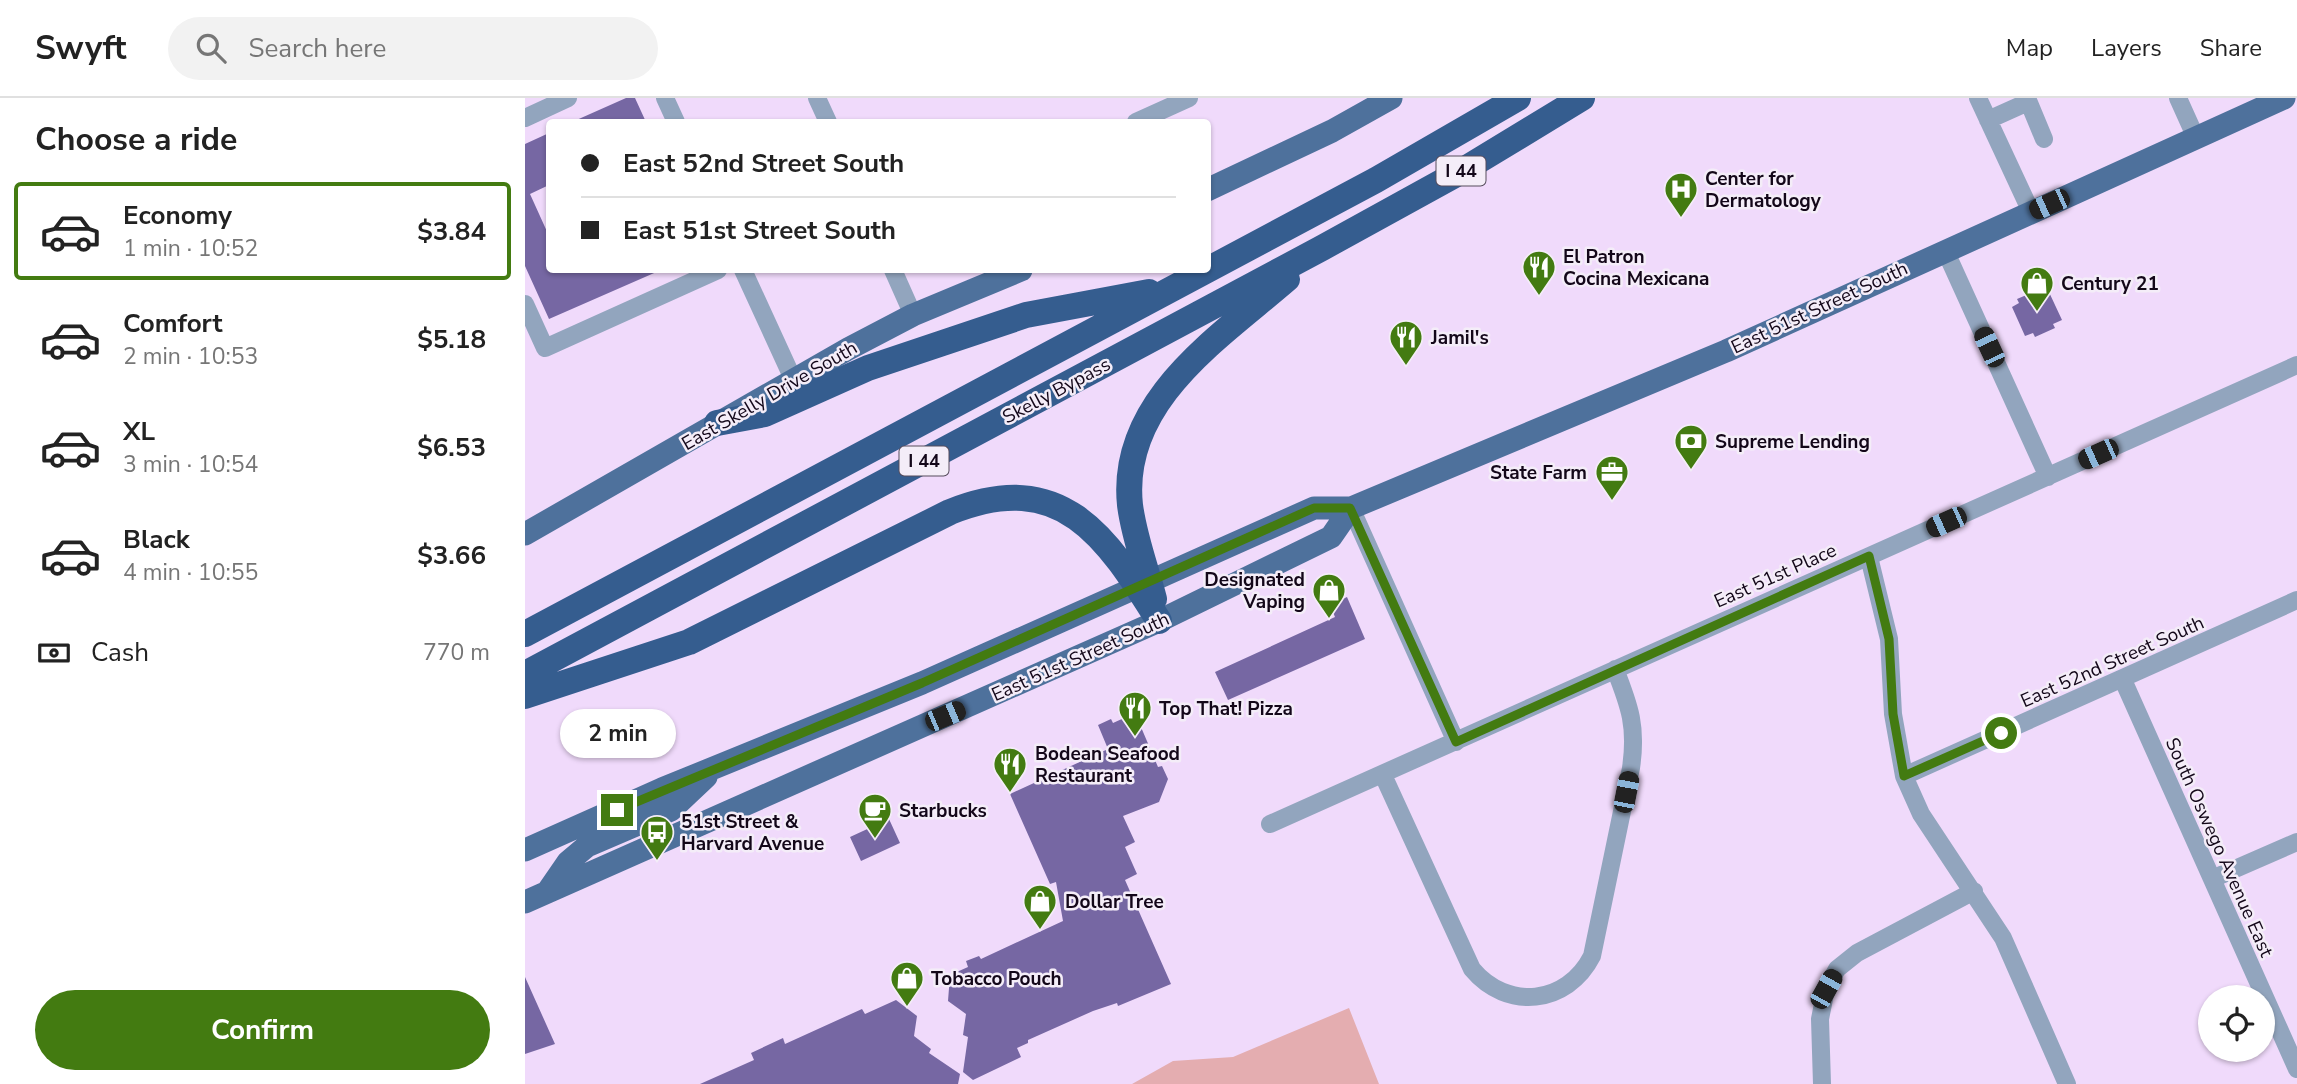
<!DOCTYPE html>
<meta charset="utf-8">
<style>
body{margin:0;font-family:"Nunito Sans",sans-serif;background:#f2f2f2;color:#222;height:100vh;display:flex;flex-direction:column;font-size:26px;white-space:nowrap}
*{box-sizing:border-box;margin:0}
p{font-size:23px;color:#767676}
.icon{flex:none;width:38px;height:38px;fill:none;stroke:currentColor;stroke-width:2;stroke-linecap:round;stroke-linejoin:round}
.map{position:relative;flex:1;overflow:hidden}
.side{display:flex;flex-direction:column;background:#fff;width:525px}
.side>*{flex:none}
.top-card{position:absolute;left:21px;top:21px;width:665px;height:154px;border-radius:7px;box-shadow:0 2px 5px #0004;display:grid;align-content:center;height:154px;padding:0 35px;background:#fff}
.controls{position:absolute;left:1673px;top:887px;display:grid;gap:14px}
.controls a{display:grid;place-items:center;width:77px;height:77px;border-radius:50%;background:#fff;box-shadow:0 2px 5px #0004;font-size:35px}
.end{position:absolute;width:32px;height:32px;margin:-16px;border:9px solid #437b11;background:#fff;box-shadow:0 0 0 4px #fff}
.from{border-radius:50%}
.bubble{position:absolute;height:49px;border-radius:24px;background:#fff;box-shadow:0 2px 5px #0004;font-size:23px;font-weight:700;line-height:49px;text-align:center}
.car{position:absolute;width:21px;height:42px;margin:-21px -10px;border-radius:9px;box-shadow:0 0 5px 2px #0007;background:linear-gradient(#222 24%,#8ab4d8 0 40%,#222 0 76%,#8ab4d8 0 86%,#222 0)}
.top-card b{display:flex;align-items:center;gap:24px;height:66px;font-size:26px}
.top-card b+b{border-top:2px solid #e0e0e0}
.top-card i{width:18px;height:18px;background:#222}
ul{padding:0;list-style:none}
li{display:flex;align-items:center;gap:21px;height:98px;margin:0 14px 10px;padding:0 21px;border:4px solid transparent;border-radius:7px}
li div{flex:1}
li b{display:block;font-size:26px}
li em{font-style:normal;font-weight:700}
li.current{border-color:#437b11}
li>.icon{width:63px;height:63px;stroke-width:1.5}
h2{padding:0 35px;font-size:32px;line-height:84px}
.pay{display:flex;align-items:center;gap:18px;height:77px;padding:0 35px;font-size:26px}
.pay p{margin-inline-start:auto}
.cta{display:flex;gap:14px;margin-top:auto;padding:14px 35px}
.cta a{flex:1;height:80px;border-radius:42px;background:#437b11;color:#fff;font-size:28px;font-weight:700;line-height:80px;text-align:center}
header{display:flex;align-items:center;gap:42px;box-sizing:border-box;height:98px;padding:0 35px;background:#fff;border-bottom:2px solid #e0e0e0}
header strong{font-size:33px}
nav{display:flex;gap:38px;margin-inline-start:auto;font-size:24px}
.search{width:490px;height:63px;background:#f2f2f2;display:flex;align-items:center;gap:18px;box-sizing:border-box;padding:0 24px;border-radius:38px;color:#767676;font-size:26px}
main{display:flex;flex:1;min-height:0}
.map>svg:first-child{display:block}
.green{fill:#e4adb0}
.building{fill:#7667a3}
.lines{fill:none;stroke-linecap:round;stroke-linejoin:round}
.minor{stroke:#92a5be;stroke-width:18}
.major{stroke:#4e719c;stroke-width:23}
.highway{stroke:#355d8f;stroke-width:26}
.route{stroke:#437b11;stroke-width:9}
.labels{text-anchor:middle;stroke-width:5;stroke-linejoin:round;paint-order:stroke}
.shield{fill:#f4edf8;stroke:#564c5c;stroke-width:2}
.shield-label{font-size:18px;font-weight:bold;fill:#130719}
.poi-label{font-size:19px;font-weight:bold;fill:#130719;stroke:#f4edf8;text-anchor:start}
.street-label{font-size:19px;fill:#130719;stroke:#f4edf8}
</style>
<header>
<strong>Swyft</strong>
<div class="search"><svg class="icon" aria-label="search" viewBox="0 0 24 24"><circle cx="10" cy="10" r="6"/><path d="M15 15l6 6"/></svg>Search here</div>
<nav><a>Map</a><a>Layers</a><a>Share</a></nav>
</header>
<main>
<section class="side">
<h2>Choose a ride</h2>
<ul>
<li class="current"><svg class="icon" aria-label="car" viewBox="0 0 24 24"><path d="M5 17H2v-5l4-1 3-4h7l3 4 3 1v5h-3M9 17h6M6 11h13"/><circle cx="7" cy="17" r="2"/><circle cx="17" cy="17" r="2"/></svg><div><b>Economy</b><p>1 min · 10:52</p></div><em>$3.84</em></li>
<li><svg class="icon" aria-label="car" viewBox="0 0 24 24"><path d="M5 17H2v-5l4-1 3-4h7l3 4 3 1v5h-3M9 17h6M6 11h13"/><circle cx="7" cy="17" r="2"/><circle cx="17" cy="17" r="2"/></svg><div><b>Comfort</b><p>2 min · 10:53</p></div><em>$5.18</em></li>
<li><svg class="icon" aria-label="car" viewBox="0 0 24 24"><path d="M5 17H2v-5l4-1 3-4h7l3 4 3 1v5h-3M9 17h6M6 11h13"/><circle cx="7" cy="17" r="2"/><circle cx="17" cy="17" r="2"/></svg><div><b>XL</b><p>3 min · 10:54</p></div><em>$6.53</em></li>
<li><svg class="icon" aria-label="car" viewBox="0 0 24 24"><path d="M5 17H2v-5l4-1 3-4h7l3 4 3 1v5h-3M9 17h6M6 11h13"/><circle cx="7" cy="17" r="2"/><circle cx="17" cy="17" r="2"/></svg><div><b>Black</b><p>4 min · 10:55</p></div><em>$3.66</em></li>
</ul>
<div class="pay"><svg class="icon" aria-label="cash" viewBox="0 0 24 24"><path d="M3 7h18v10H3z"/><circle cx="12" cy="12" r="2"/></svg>Cash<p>770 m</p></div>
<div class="cta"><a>Confirm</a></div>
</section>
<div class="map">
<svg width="1772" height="986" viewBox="0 0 1772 986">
<rect width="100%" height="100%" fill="#f0dafb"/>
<path class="green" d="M824 910 854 986H607L648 963 708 959Z"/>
<path class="building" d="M101 0H110L121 24H47Z
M24 35V87L5 96 24 138V172H136L24 221 0 168V46Z
M1513 192 1514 196 1523 192 1537 222 1528 226 1530 230 1510 239 1508 235 1500 238 1487 209 1494 205 1492 201Z
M822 499 840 541 703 602 690 574 810 519 805 507Z
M610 615 633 669 637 668 643 681 634 704 598 718 610 744 600 749 612 776 600 782 646 886 593 908 592 905 568 913 503 942V945L492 950 496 959 448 982 438 974 443 939 438 937 441 916 423 903 425 877 443 869 441 863 454 858 456 861 538 823 531 784 525 786 485 696 583 651 573 627 586 621 588 625Z
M364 721 375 745 336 763 325 739Z
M0 879 30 946 0 956Z
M371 902 392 918 389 938 406 951 404 955 435 976 433 986H175L229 962 226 955 258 940 260 946 337 911 340 916Z"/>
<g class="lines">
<path class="minor" d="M140 0 151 24
M292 0 303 24
M1453 0 1506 114
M1502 0 1519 41
M1653 0 1671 40
M0 20 43 0
M1463 22 1503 4
M611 24 664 0
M1420 152 1523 379
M218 172 268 281
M368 172 388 217
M0 206 20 250 193 172
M826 410 931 644
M1344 459 1364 541 1368 616 1379 678 1396 716 1478 840 1542 986
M1598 582 1772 971
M858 677 947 871C982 913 1042 907 1067 858L1106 670C1112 629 1105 609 1090 571
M1379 678 1772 502
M745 726 1772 267
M1687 781 1772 744
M1297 986 1295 921 1301 891 1312 871 1332 855 1449 793"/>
<path class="major" d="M682 92 807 33 866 0
M0 436 323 251 388 217 496 172
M0 752 137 691 397 585 789 410H826L1201 253 1759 0
M23 793 43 764 62 748 146 712 181 679
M0 804 634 523 806 439 826 410"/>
<path class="highway" d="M192 325 240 316 343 270 501 217 624 194
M629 501C621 470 609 439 605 407 594 303 694 240 762 181
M0 536 851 82 993 0
M0 576 797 150 935 74 1057 0
M0 598 164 544 425 414C537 369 581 438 634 523"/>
</g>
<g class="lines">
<path class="route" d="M92 712 397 585 789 410H825L931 644 1344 458 1364 541 1368 616 1379 678 1476 635"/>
</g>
<defs>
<symbol id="hospital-pin" viewBox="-11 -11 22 30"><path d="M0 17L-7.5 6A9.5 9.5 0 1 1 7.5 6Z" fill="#437b11" stroke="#f4edf8"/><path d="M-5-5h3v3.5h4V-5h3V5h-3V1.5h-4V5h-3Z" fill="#fff"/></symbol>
<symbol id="restaurant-pin" viewBox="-11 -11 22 30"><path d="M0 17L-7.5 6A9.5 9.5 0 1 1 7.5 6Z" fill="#437b11" stroke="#f4edf8"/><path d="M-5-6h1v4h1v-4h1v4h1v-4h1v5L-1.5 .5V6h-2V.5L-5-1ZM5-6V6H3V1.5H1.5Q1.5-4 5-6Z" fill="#fff"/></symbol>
<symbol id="shop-pin" viewBox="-11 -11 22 30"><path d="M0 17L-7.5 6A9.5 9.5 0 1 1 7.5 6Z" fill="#437b11" stroke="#f4edf8"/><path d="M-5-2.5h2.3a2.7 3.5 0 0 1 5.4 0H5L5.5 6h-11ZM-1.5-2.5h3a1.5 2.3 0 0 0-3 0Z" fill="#fff"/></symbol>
<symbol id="bank-pin" viewBox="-11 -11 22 30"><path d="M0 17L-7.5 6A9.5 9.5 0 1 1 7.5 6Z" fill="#437b11" stroke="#f4edf8"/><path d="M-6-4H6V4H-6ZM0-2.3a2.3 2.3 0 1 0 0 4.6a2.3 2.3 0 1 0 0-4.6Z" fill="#fff"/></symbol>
<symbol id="office-pin" viewBox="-11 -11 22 30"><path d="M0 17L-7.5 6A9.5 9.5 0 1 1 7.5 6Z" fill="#437b11" stroke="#f4edf8"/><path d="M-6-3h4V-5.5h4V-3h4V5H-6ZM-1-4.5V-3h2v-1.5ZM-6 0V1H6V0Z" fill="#fff"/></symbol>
<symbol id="cafe-pin" viewBox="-11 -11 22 30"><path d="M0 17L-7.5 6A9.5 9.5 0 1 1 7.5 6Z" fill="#437b11" stroke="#f4edf8"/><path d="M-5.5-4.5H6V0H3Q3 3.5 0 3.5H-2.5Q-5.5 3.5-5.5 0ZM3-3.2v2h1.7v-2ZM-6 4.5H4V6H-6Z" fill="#fff"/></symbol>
<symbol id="bus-pin" viewBox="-11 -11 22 30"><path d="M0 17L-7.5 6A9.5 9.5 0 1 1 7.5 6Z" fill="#437b11" stroke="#f4edf8"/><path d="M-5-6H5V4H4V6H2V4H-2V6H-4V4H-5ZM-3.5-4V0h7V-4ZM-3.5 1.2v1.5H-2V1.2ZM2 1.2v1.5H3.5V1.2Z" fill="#fff"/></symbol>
</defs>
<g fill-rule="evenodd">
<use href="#hospital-pin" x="1137" y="72" width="38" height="52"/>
<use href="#restaurant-pin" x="995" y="150" width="38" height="52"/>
<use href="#shop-pin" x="1493" y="166" width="38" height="52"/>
<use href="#restaurant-pin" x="862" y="220" width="38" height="52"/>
<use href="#bank-pin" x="1147" y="324" width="38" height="52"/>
<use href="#office-pin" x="1068" y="355" width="38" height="52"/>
<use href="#shop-pin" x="785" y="473" width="38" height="52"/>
<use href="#restaurant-pin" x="591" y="591" width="38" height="52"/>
<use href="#restaurant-pin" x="466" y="647" width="38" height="52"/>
<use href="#cafe-pin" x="331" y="693" width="38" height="52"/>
<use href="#bus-pin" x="113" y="715" width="38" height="52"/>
<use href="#shop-pin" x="496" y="784" width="38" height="52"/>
<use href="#shop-pin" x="363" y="861" width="38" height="52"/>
</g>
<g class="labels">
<g class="shield">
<rect x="911.5" y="58.5" width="49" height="29" rx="5"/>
<rect x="374.5" y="348.5" width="49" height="29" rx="5"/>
</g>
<g class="shield-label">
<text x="936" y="79">I 44</text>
<text x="399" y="369">I 44</text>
</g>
<g class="poi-label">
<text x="1180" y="87">Center for<tspan x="1180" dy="22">Dermatology</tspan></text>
<text x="1038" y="165">El Patron<tspan x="1038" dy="22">Cocina Mexicana</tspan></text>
<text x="1536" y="192">Century 21</text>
<text x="906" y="246">Jamil's</text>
<text x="1190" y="350">Supreme Lending</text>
<text x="1062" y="381" text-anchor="end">State Farm</text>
<text x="780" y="488" text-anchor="end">Designated<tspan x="780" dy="22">Vaping</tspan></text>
<text x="634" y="617">Top That! Pizza</text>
<text x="510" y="662">Bodean Seafood<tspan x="510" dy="22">Restaurant</tspan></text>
<text x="374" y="719">Starbucks</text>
<text x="156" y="730">51st Street &amp;<tspan x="156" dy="22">Harvard Avenue</tspan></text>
<text x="540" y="810">Dollar Tree</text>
<text x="406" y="887">Tobacco Pouch</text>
</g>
<g class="street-label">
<text transform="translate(1294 209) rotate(-25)" y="7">East 51st Street South</text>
<text transform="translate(531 292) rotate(-28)" y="7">Skelly Bypass</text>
<text transform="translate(244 297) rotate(-30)" y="7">East Skelly Drive South</text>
<text transform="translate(1250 477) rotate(-24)" y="7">East 51st Place</text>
<text transform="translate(555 558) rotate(-24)" y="7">East 51st Street South</text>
<text transform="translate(1587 563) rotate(-24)" y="7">East 52nd Street South</text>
<text transform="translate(1695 749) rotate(66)" y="7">South Oswego Avenue East</text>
</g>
</g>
</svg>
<div class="controls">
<a><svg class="icon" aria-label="locate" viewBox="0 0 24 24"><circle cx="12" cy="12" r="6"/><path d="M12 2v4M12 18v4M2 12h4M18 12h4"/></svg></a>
</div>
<i class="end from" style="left:1476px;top:635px"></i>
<i class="end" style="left:92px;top:712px"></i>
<div class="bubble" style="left:35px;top:611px;width:116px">2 min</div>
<i class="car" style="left:1524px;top:106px;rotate:246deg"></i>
<i class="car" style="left:1464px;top:249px;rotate:335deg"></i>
<i class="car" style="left:1573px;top:356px;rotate:246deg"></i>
<i class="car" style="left:1421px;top:424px;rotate:246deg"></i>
<i class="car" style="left:420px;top:618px;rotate:67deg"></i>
<i class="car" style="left:1101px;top:694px;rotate:11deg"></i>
<i class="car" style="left:1301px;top:891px;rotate:29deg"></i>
<div class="top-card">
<b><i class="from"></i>East 52nd Street South</b>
<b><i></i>East 51st Street South</b>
</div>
</div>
</main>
